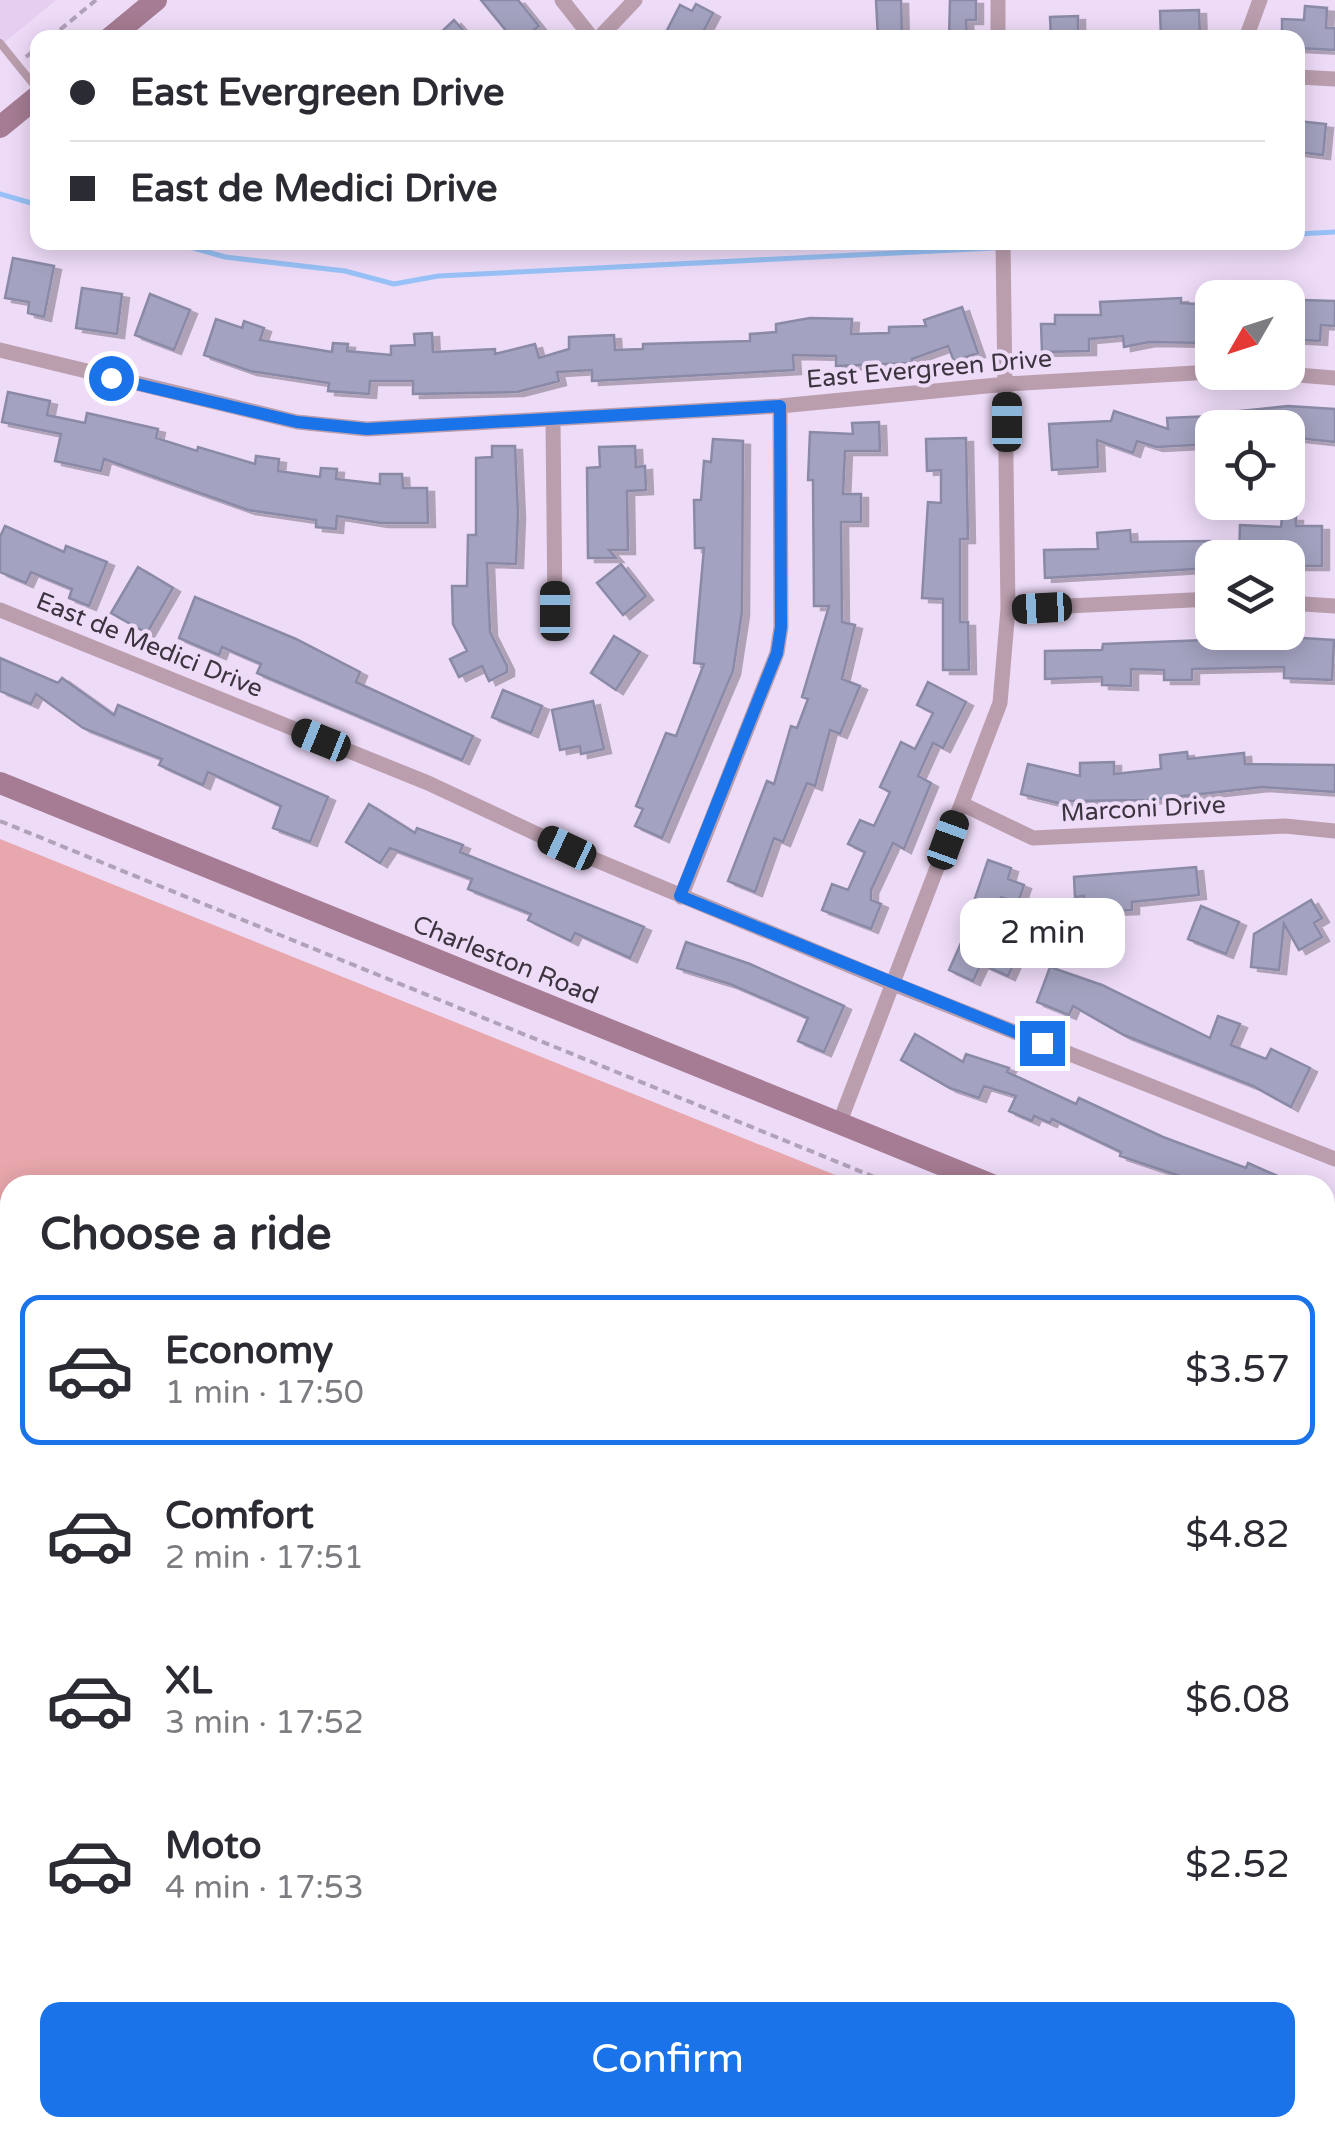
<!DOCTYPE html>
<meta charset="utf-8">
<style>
body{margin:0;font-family:"Varela Round",sans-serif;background:#f7f7f7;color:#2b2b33;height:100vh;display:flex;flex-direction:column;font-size:38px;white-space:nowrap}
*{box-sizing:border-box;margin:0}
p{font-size:32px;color:#7c7c81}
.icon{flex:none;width:55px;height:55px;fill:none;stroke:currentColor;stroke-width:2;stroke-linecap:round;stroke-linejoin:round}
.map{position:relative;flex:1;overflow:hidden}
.sheet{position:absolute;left:0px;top:1175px;width:1335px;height:962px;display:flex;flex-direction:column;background:#fff;border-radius:30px 30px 0 0;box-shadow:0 5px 25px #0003}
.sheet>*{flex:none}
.guide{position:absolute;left:30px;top:30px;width:1275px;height:220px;border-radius:20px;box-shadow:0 5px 25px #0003;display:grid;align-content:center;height:220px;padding:0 40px;background:#fff}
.needle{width:65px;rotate:231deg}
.fabs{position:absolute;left:1195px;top:280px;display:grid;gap:20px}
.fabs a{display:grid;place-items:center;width:110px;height:110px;border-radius:20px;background:#fff;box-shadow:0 5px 25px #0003;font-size:50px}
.end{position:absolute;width:45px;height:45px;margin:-22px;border:12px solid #1a73e8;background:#fff;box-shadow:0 0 0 5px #fff}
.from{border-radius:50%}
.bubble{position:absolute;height:70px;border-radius:20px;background:#fff;box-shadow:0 5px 25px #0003;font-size:32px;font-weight:600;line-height:70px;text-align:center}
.car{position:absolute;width:30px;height:60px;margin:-30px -15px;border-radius:12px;box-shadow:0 0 8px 2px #0007;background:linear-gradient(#222 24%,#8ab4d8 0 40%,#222 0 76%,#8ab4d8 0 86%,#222 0)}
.guide b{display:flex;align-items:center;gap:35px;height:95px;font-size:38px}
.guide b+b{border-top:2px solid #e1e1e2}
.guide i{width:25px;height:25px;background:#2b2b33}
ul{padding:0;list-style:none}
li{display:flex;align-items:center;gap:30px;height:150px;margin:0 20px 15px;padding:0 20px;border:5px solid transparent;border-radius:20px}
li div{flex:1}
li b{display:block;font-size:38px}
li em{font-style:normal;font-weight:600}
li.selected{border-color:#1a73e8}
li>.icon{width:90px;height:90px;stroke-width:1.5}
h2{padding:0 40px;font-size:45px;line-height:120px}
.button{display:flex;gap:20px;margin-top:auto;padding:20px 40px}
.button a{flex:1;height:115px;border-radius:20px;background:#1a73e8;color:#fff;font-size:40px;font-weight:600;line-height:115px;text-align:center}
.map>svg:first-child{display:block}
.built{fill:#e5cef0}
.green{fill:#e8a7ac}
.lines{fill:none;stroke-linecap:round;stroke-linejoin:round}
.stream{stroke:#98c2f7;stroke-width:5}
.building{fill:#a3a3c1;stroke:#8a8aa7;stroke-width:2.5;filter:url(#shadow)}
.path{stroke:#b1a2b9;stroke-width:4;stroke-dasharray:8 5;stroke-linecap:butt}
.lane{stroke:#ba9ead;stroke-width:8}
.street{stroke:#ba9ead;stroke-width:15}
.secondary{stroke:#a57c93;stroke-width:22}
.route{stroke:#1a73e8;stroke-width:12}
.labels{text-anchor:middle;stroke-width:8;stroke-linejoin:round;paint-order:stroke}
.street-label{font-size:25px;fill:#3c343f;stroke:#eedbf8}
</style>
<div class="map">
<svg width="1335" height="2136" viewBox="0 0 1335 2136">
<defs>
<filter id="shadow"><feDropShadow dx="7" dy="4" stdDeviation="0" flood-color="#0004"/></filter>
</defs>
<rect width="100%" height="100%" fill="#eedbf8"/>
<path class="built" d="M0 0H56L0 46Z"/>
<path class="green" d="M0 839 860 1185H10V1199L0 1200Z
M1325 1372 1335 1376V1856L1325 1865Z
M10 2085V2128H477L506 2136H0V2087Z"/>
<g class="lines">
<path class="stream" d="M0 194 38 205
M1298 234 1335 232
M172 242 225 257 345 271 394 284 438 276 1115 242
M158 2136 167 2131 229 2136"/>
</g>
<path class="building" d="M481 0H518L539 26 524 38H512Z
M876 0H901L902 38H878Z
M950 0H976V20H966L967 38H949Z
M696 4 713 13 700 38H663L680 5 692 11Z
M1305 6 1327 8 1326 28H1335V50L1298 48V38H1282V19L1304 20Z
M1199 10 1200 38H1161L1160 11Z
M1078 16V38H1051L1050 17Z
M454 20 470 38H435Z
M1298 121 1326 124 1323 155 1298 152Z
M13 258 54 266 44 317 28 313 29 302 5 298Z
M82 288 122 294 117 334 76 328Z
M150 294 190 310 174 350 135 335Z
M1181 298V303L1197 304V319H1209L1208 343 1149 342 1124 347 1123 336 1089 339V351L1042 352 1041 324H1055V315H1101L1100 302Z
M1301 300 1335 301V326L1321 325 1320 341 1288 339V308L1301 309Z
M962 307 978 353 954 361 948 346 912 359V363L836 366V356L793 355 794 370 592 381V370L557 372 559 381 517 392 413 394V381H370L369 394 328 391 329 383 250 371 204 355 216 319 242 328 244 321 264 328 260 340 332 352 333 343 348 344 347 351 391 355V346L415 345 414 334 432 333 433 352 495 349V354L535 344 539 358 569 349V337L614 335 615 350 643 349V344L750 341V334L776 332V324L810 318 852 319 851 334 889 333V327L926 326 924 320Z
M8 392 50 401 47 415 85 423 87 413 158 429 156 438 197 451 198 447 255 464 256 456 279 459 278 471 320 477 321 468 337 469 336 479 380 484V474H402L403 488H427L428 523H381L337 516 336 529 316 527V520L248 510 104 459 101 471 55 461 61 434 2 422Z
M1288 406 1335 409V442L1288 437V428H1240L1239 411Z
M1114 411 1168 429 1167 418 1212 416V444L1156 447 1137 441 1133 453 1097 440 1098 467 1052 470 1049 424 1111 421Z
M879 422 880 451H845L843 494H861V522H841L842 622 855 625 842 679 860 686 840 734 830 730 815 786 807 783 783 842 774 838 755 892 728 881 767 781 774 784 791 726 797 728 808 699 802 697 829 606H814L813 480H808L810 432 853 434 852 423Z
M966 438 968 539H960V622H968L969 670H943V599L922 598 928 502 941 503V470L927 471 926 439Z
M713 439 743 441 742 612 733 671 662 838 635 826 643 809 636 806 666 733 676 736 704 664 694 663 704 548H695L694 500H701L704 461 711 462Z
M492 446H515L518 514 516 564 487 563 490 632 507 666V672L489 681 482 666 459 677 450 659 467 651 453 624 452 586H467L468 535H476V458L492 457Z
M635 446 636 467 645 466 646 490 627 491 628 550H609L616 558H588L587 468 600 467 599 447Z
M1282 517H1296V526H1322V566H1288V558H1239L1240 525 1281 527Z
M5 526 64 552 66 546 107 562 89 606 69 598 72 589 31 572 26 583 0 572V537Z
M1130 530 1131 542 1210 541 1211 568 1045 578 1044 550 1098 549 1097 533Z
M621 564 646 596 623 615 597 583Z
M138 567 173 588 147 633 111 613Z
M195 597 296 639 360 672 356 682 473 736 462 760 257 673 261 664 222 647 219 655 179 638Z
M614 636 640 652 616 690 591 673Z
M1286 637 1334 640 1332 680 1284 678V667L1192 669V680H1164V670L1131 669V686L1102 685V677L1045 679V651L1102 650 1103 644Z
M0 658 58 683 62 678 114 715 118 705 328 797 310 842 273 828 281 806 208 772 203 785 159 765 162 759 83 728 36 694 31 704 0 691Z
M928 682 966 702 943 748 933 743 918 776 931 783 904 849 893 843 871 890V900L881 904 871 929 822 910 832 884 848 890 865 852 848 844 860 820 874 826 890 792 880 787 901 742 915 749 933 713 917 705Z
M503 690 542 706 531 733 492 717Z
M593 701 604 749 581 754 580 746 560 750 552 710Z
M1187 752 1188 759 1244 753 1245 764 1335 765V792L1262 787 1148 800 1067 801 1066 805 1021 794 1028 764 1080 776V763L1114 762V774L1161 769 1160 755Z
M369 804 415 833 417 828 463 845 460 852 644 927 630 958 575 933 571 941 528 920 531 914 468 889 472 879 390 848 380 863 346 842Z
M988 860 1011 868 1008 879 1024 885 1018 903 1001 897 986 940 1018 954 1008 976 981 964 973 981 949 970 974 914 970 913Z
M1196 867 1199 895 1132 902V910L1085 912 1084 896 1075 897 1074 877Z
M1311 900 1322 918 1314 923 1322 937 1299 950 1284 924 1279 970 1251 967 1254 934Z
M1201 906 1239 922 1226 954 1188 939Z
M686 942 750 964 844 1006 824 1052 798 1041 808 1018 730 984 677 968Z
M1050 967 1102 985 1210 1038 1218 1016 1240 1024 1231 1045 1266 1059 1271 1049 1310 1068 1291 1107 1253 1086 1124 1035 1073 1006 1069 1015 1037 1002Z
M915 1034 963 1062 966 1054 1009 1068 1007 1072 1076 1104 1079 1098 1163 1137 1246 1168 1248 1163 1298 1185H1190L1192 1180 1120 1156 1121 1152 1052 1119 1050 1123 1034 1116 1032 1121 1009 1111 1016 1096 984 1086 979 1098 950 1088 901 1060Z"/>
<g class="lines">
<path class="path" d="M50 38 96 0
M26 57 38 47
M0 821 894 1185
M1325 1357 1335 1361
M0 1528 10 1529
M0 1709 10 1710
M0 1819H10
M1325 1879 1335 1869
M0 2042 10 2039
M0 2121 10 2118
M403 2128 421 2136
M654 2136 655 2128
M848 2136 849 2128
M957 2136 968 2128"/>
<path class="lane" d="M0 43 38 90
M595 2128 605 2136
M914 2136 926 2128"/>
<path class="street" d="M562 0 592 38
M998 0V38
M599 38 635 0
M1246 38 1260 0
M1298 77 1335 79
M0 350 297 422 367 429 780 406 1007 384 1212 372
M1262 372 1335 378
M553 422 555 611
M1288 603 1335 606
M1008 609 1212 599
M0 610 428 783 567 848 896 985 1335 1159
M962 804 1033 838 1285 826 1335 831
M681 897 777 653 781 627 780 406
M839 1124 1000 703 1008 609 1003 242
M0 1231 10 1229
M0 2073 10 2072
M524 2128 551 2136"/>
<path class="secondary" d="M110 38 156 0
M0 127 38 96
M0 783 992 1185
M1325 1319 1335 1323
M1325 1909 1335 1901
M1325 1953 1335 1944
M1325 2099 1335 2123
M1050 2136 1061 2128
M1103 2136 1114 2128"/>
</g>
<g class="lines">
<path class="route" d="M111 378 297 422 367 429 780 406 781 627 777 653 680 896 1042 1043"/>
</g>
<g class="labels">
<g class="street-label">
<text transform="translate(929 368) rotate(-5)" y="9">East Evergreen Drive</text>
<text transform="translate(150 644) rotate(22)" y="9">East de Medici Drive</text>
<text transform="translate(1143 808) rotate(-3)" y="9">Marconi Drive</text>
<text transform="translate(506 959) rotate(22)" y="9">Charleston Road</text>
</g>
</g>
</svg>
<div class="fabs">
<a><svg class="needle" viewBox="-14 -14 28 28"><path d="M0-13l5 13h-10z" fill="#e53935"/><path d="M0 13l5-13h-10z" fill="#7c7c81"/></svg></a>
<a><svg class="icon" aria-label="locate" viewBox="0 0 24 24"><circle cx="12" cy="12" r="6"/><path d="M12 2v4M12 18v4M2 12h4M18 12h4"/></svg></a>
<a><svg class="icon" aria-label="layers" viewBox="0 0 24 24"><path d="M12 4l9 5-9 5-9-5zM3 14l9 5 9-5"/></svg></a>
</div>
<i class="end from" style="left:111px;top:378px"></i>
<i class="end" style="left:1042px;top:1043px"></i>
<div class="bubble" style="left:960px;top:898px;width:165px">2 min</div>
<i class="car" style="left:1007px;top:422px;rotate:0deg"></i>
<i class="car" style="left:1042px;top:608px;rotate:267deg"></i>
<i class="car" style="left:555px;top:611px;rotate:0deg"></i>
<i class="car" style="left:321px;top:740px;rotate:292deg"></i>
<i class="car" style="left:948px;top:840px;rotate:20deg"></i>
<i class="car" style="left:567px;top:848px;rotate:295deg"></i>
<div class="guide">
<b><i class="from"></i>East Evergreen Drive</b>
<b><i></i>East de Medici Drive</b>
</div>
<section class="sheet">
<h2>Choose a ride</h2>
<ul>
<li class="selected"><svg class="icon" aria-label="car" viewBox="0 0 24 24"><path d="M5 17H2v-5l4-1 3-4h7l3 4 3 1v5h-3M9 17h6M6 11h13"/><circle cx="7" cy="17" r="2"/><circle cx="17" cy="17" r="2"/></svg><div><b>Economy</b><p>1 min · 17:50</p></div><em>$3.57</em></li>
<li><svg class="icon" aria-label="car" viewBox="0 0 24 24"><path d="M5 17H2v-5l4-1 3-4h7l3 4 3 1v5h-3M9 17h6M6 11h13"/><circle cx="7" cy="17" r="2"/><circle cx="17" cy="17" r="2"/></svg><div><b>Comfort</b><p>2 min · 17:51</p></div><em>$4.82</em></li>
<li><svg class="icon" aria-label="car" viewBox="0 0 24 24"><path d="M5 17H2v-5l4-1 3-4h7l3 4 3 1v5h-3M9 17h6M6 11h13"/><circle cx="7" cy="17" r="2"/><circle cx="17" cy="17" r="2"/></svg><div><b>XL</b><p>3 min · 17:52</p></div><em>$6.08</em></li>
<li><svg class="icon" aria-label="car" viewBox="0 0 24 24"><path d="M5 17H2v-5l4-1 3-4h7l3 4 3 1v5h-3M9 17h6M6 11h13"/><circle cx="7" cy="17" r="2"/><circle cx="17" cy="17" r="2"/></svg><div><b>Moto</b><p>4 min · 17:53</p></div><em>$2.52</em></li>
</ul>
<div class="button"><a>Confirm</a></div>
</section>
</div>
